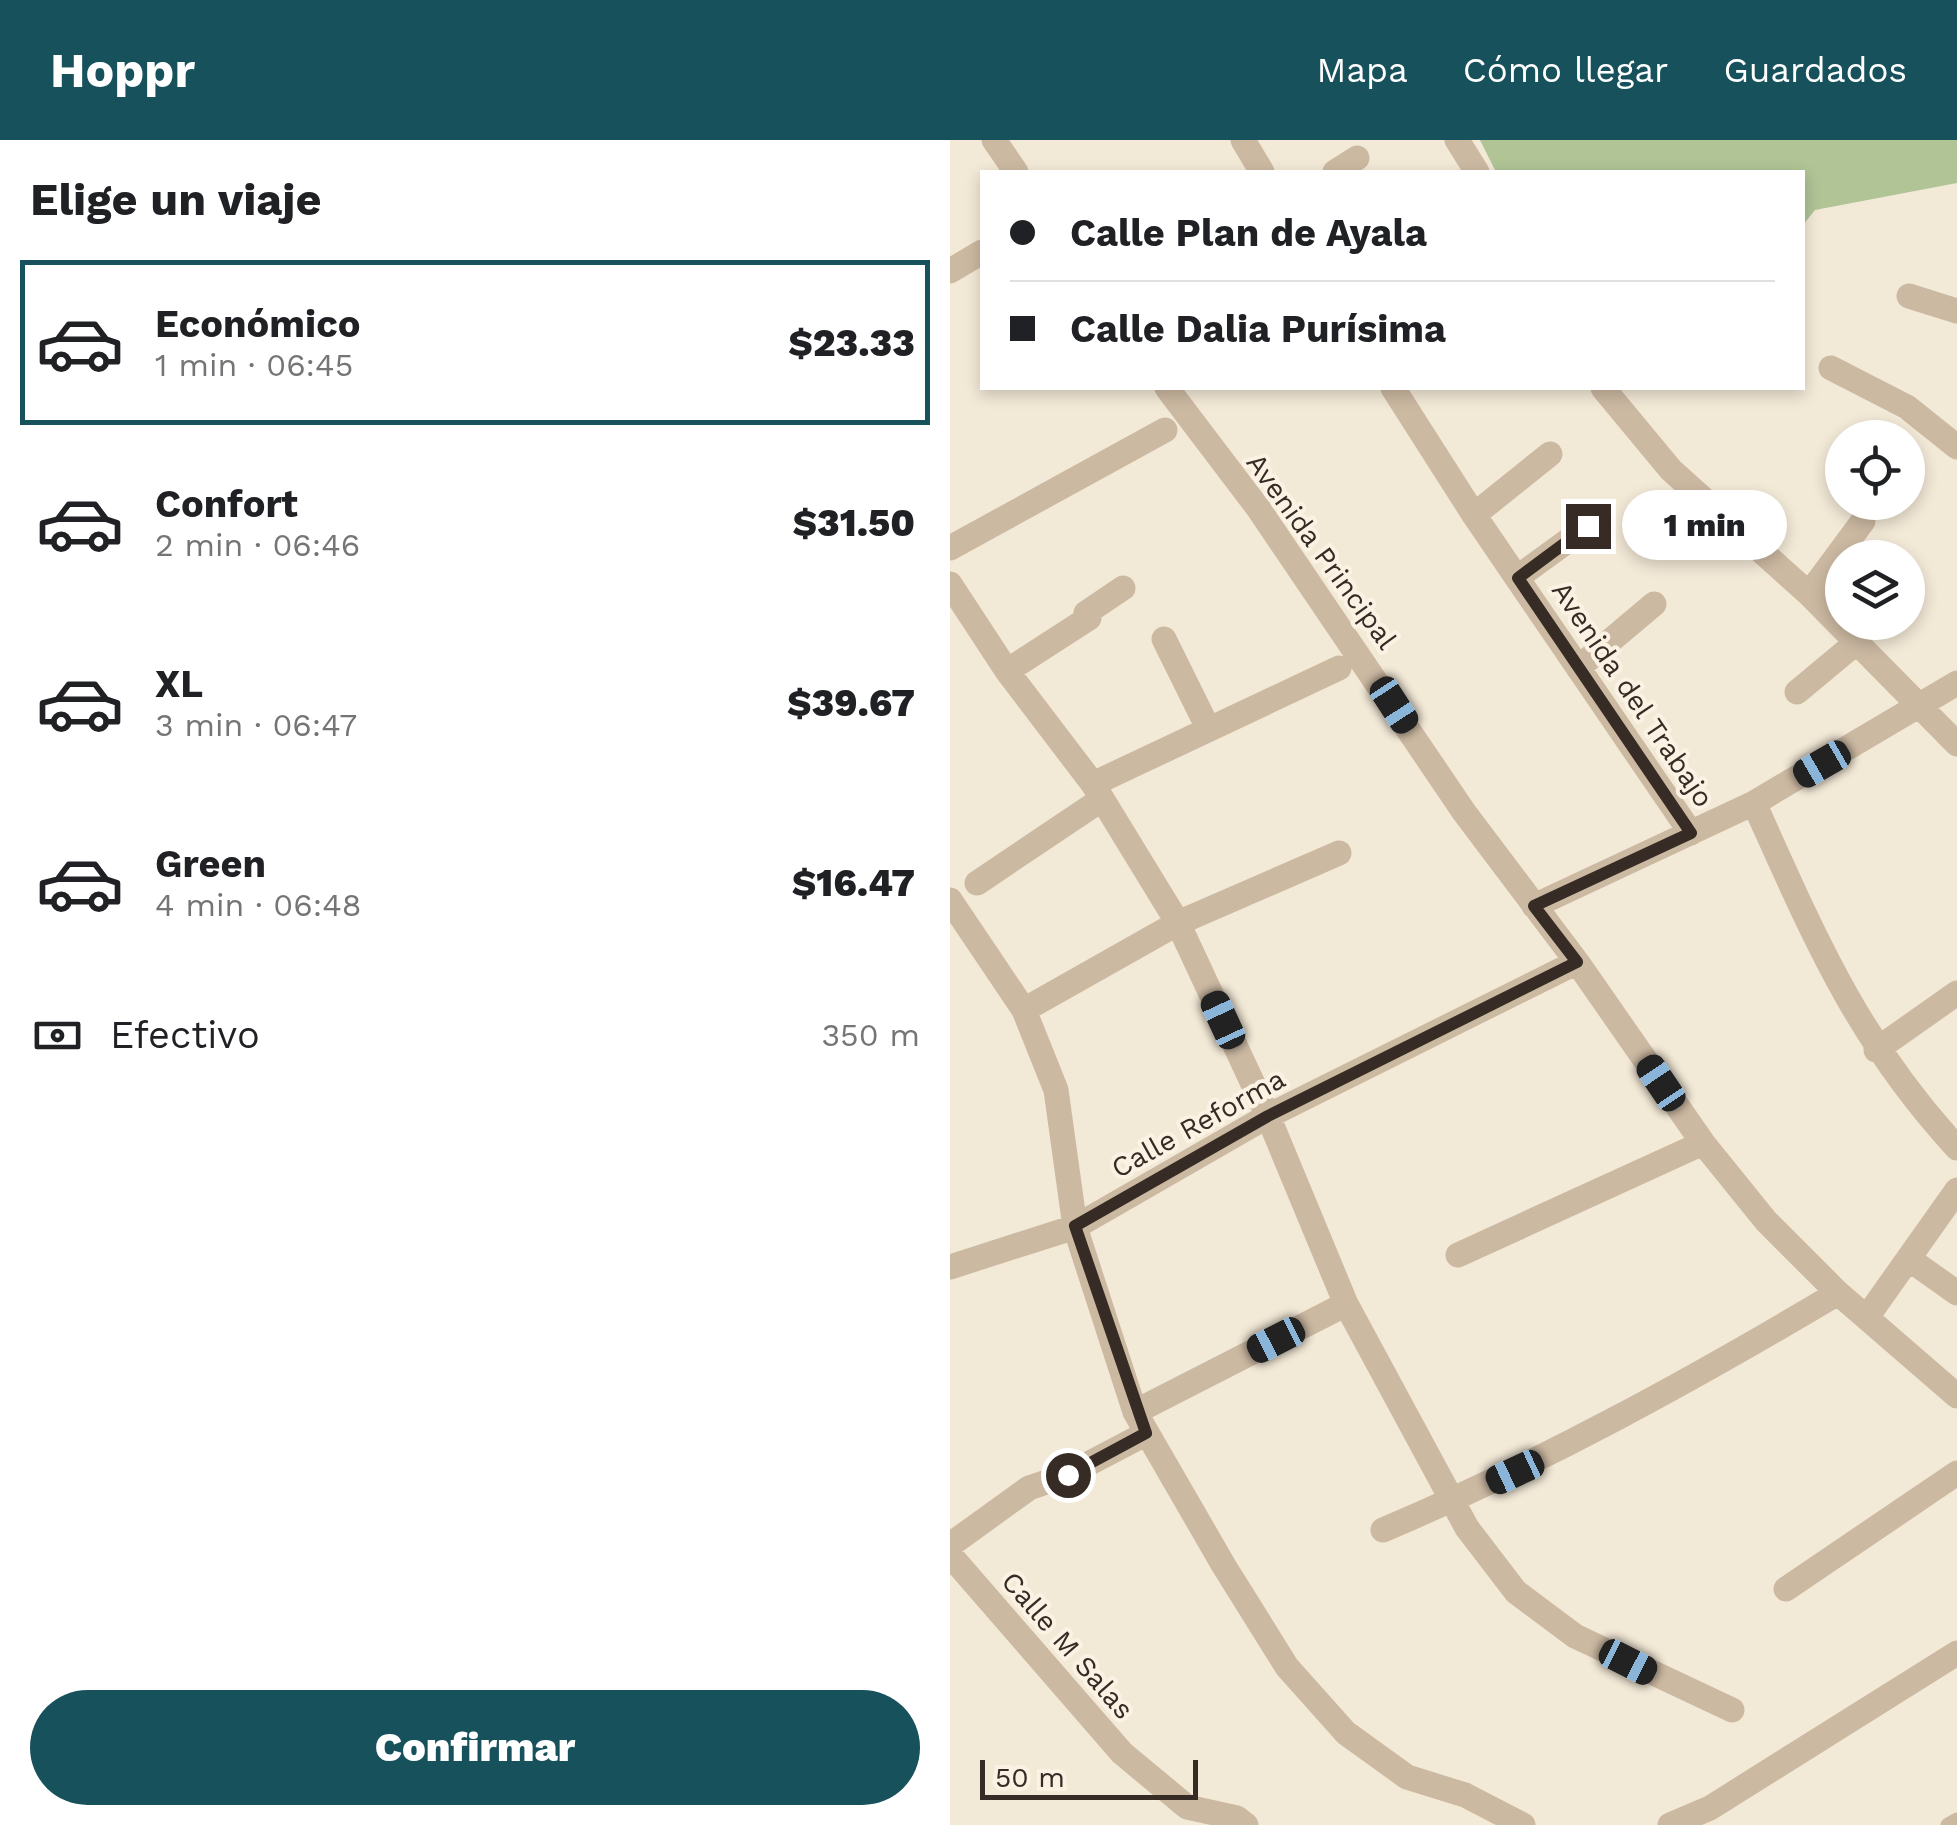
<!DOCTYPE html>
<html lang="es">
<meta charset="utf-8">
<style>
body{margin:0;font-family:"Work Sans",sans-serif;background:#f2f2f2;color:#202124;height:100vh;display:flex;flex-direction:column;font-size:38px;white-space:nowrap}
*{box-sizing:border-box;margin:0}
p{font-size:32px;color:#757577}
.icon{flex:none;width:55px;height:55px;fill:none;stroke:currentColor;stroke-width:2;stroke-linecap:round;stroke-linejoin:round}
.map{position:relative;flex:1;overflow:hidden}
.panel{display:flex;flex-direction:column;background:#fff;width:950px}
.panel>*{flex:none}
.banner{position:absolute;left:30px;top:30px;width:825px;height:220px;border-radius:0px;box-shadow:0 5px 15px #0003;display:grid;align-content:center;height:220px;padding:0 30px;background:#fff}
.buttons{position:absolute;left:875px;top:280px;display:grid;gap:20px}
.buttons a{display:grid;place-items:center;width:100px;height:100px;border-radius:50%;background:#fff;box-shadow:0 5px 15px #0003;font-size:50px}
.scale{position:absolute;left:30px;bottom:25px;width:218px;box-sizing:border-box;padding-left:10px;border:5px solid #362c25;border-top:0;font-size:28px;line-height:35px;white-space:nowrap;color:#362c25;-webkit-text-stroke:8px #fbf2e4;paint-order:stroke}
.end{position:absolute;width:45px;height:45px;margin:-22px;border:12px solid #362c25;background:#fff;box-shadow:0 0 0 5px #fff}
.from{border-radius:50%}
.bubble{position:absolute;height:70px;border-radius:35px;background:#fff;box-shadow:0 5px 15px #0003;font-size:32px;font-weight:800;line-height:70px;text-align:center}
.car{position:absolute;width:30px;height:60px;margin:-30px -15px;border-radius:12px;box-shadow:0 0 8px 2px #0007;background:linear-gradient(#222 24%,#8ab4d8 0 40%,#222 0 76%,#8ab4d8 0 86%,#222 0)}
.banner b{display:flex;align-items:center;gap:35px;height:95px;font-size:38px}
.banner b+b{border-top:2px solid #e0e0e0}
.banner i{width:25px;height:25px;background:#202124}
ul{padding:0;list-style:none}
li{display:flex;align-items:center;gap:30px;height:165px;margin:0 20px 15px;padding:0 10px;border:5px solid transparent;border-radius:0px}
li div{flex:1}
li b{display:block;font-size:38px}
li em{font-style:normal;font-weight:800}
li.on{border-color:#17515c}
li>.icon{width:90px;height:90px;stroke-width:1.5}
h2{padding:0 30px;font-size:45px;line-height:120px}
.pay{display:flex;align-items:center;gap:25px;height:110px;padding:0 30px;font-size:38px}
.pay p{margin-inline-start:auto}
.button{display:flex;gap:20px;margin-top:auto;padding:20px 30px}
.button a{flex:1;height:115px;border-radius:60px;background:#17515c;color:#fff;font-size:40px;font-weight:800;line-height:115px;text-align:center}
header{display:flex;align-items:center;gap:60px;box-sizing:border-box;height:140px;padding:0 50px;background:#17515c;color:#fff}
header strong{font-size:48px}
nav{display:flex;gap:55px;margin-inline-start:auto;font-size:35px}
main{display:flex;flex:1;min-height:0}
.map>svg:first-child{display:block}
.green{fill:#b0c496}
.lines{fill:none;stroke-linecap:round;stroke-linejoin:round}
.service{stroke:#ccb9a2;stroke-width:15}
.minor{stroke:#ccb9a2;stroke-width:25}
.route{stroke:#362c25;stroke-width:12}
.labels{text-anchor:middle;stroke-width:8;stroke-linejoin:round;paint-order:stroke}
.street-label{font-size:28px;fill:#362c25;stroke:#fbf2e4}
</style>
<header>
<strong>Hoppr</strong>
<nav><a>Mapa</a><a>Cómo llegar</a><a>Guardados</a></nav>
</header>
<main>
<section class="panel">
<h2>Elige un viaje</h2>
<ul>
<li class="on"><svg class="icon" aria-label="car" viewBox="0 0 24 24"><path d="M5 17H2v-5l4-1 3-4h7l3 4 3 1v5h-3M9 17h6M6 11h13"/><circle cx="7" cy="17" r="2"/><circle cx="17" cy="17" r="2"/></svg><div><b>Económico</b><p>1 min · 06:45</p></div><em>$23.33</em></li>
<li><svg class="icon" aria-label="car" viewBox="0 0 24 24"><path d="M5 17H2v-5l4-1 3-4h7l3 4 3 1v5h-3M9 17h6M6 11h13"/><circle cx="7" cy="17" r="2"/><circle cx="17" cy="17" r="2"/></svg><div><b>Confort</b><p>2 min · 06:46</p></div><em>$31.50</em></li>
<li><svg class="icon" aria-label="car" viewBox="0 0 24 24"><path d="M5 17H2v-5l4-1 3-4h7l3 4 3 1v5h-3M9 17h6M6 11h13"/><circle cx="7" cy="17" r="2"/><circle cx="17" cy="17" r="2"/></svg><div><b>XL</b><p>3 min · 06:47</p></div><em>$39.67</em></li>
<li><svg class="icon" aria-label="car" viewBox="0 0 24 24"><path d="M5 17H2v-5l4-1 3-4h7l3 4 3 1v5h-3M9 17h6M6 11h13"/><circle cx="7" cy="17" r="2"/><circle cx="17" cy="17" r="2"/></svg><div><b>Green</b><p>4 min · 06:48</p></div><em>$16.47</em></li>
</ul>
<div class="pay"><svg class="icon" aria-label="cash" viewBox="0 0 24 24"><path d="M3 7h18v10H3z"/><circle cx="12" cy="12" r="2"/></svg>Efectivo<p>350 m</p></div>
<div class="button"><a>Confirmar</a></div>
</section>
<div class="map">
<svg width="1007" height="1685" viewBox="0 0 1007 1685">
<rect width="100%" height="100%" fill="#f3e9d7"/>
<path class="green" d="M530 0H1007V43L865 70 853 85 852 32H546Z"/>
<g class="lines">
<path class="service" d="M998 1685 1007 1680"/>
<path class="minor" d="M44 0 66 32
M293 0 312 32
M507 0 527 32
M385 32 407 18
M0 131 32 112
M959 156 1007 171
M881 228 957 267 1007 307
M217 248 308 368 514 672 627 822 753 1003 816 1081 888 1153 1007 1256
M443 248 524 375 741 693
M653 248 721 330 859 454 1007 604
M524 375 600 314
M0 408 215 290
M568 437 638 386
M0 444 57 531 143 644 228 783 318 976 396 1164 517 1388 566 1452 625 1496 782 1570
M859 454 913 381
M214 499 257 586
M628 528 704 464
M57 531 139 478 136 473 173 448
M847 552 907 502
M143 644 389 528
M804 663C864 796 906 898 1007 1008
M27 743 152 659
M0 760 74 870 106 950 125 1087 185 1272 274 1426 337 1527 396 1593 457 1637 515 1655 573 1685
M584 766 804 663 1007 543
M74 870 228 783 389 713
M926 910 1007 853
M508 1115 753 1003
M959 1119 1007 1153
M0 1127 125 1087 318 976 627 822
M917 1177 1007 1050
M185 1272 396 1164
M433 1390C591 1323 740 1241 888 1153
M0 1405 79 1348 117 1335 197 1293
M0 1415 172 1613 237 1667 287 1678 296 1685
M836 1449 1007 1333
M720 1685 760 1668 1007 1513"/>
</g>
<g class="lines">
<path class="route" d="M118 1335 196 1293 125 1086 318 976 627 822 584 766 741 693 568 438 638 386"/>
</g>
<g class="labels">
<g class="street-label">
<text transform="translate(372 411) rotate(54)" y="10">Avenida Principal</text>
<text transform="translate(683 554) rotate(56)" y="10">Avenida del Trabajo</text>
<text transform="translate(248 983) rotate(-29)" y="10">Calle Reforma</text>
<text transform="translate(118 1505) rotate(49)" y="10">Calle M Salas</text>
</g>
</g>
</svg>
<div class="buttons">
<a><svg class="icon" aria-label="locate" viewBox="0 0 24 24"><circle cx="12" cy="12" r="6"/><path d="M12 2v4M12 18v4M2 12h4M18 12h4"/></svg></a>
<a><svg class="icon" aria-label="layers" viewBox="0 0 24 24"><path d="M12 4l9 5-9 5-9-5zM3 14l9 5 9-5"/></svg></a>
</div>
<div class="scale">50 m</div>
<i class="end from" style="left:118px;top:1335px"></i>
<i class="end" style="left:638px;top:386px"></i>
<div class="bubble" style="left:672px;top:350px;width:165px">1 min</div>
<i class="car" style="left:444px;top:565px;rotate:147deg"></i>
<i class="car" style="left:872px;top:624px;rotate:240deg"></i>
<i class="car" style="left:273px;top:880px;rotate:335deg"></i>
<i class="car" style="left:711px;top:943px;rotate:326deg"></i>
<i class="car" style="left:326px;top:1200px;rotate:243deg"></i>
<i class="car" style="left:565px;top:1332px;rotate:245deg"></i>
<i class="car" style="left:678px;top:1522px;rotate:117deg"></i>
<div class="banner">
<b><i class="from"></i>Calle Plan de Ayala</b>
<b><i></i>Calle Dalia Purísima</b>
</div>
</div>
</main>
